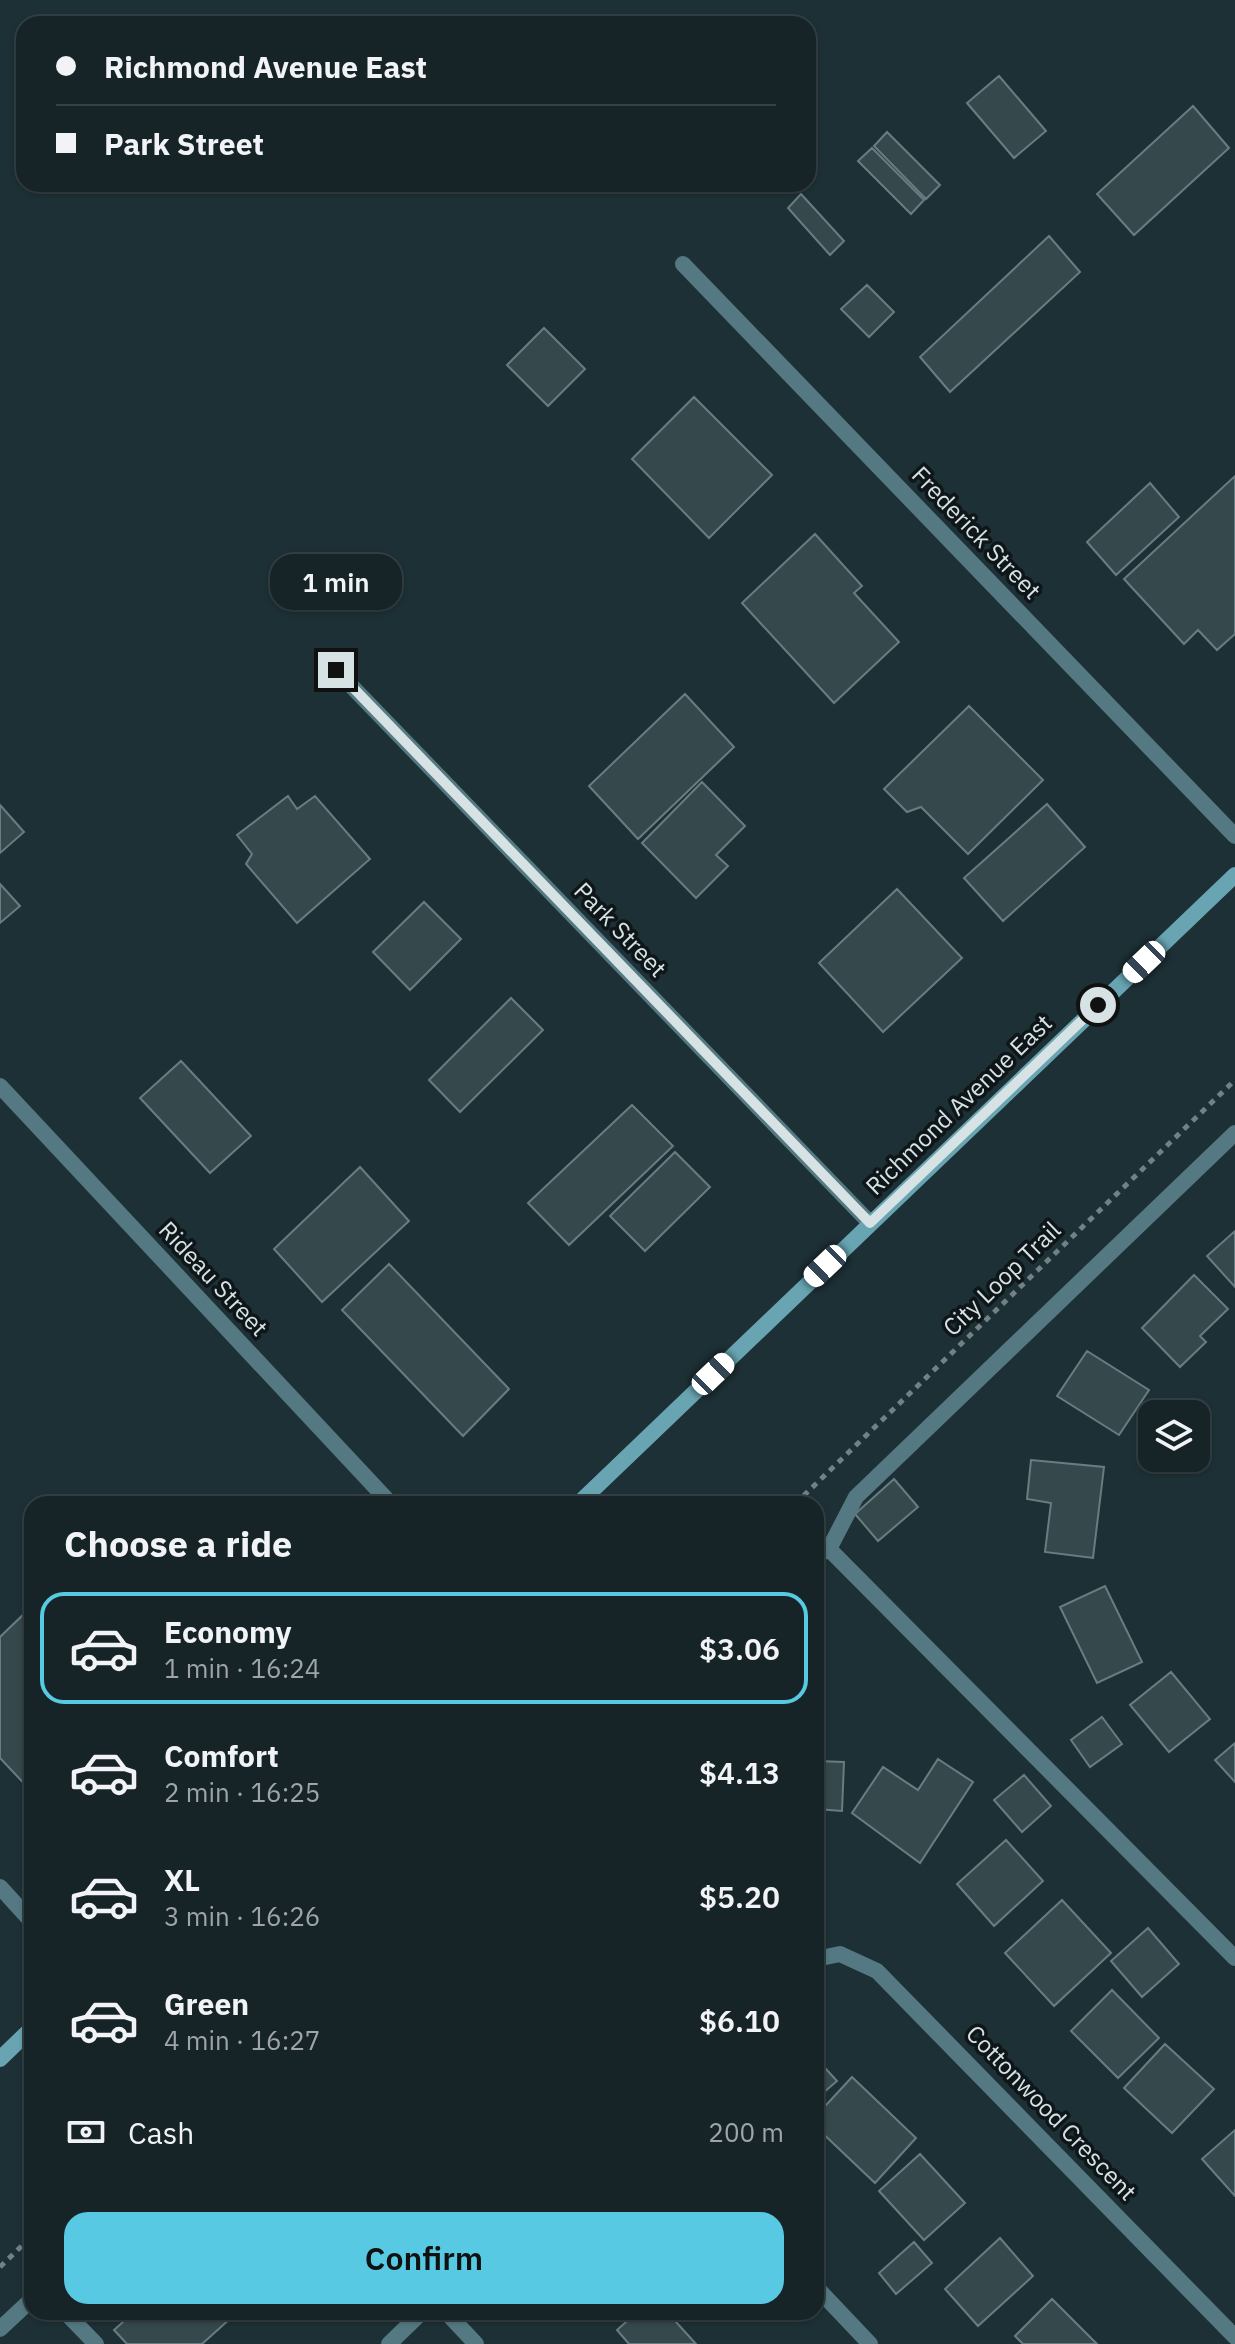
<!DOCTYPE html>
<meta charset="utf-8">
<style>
body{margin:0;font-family:"IBM Plex Sans",sans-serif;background:#1f2c30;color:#f1f3f6;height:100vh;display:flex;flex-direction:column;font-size:30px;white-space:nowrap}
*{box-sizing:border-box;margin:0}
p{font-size:26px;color:#9ea4a8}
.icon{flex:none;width:44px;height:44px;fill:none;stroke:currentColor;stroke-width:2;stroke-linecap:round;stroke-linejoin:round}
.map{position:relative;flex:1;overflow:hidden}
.side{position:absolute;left:24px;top:1496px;width:800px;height:824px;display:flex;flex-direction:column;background:#162428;border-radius:24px;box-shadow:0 2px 6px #0004,0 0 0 2px #354145}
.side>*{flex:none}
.banner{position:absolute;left:16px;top:16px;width:800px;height:176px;border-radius:24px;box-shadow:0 2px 6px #0004,0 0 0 2px #354145;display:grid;align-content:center;height:176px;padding:0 40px;background:#162428}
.buttons{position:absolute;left:1138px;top:1400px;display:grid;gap:16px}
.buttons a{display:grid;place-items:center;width:72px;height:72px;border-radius:16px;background:#162428;box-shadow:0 2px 6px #0004,0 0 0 2px #354145;font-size:40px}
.end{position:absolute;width:36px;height:36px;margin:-18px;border:10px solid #d6e2e4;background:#111;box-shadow:0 0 0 4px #111}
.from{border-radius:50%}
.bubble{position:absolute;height:56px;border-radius:24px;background:#162428;box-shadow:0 2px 6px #0004,0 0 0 2px #354145;font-size:26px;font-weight:600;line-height:56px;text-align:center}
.car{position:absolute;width:24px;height:48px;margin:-24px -12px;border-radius:10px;box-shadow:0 0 6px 2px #0007;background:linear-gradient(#fff 24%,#345 0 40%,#fff 0 76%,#345 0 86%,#fff 0)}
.banner b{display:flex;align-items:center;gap:28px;height:76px;font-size:30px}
.banner b+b{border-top:2px solid #354145}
.banner i{width:20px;height:20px;background:#f1f3f6}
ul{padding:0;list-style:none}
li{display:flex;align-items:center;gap:24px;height:112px;margin:0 16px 12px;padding:0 24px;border:4px solid transparent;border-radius:24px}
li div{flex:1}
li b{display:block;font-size:30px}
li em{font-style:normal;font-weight:600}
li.selected{border-color:#57c9e2}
li>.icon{width:72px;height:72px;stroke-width:1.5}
h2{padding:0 40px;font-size:36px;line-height:96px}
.pay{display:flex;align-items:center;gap:20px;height:88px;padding:0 40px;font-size:30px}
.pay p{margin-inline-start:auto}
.cta{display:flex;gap:16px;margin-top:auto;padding:16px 40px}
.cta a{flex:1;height:92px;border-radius:24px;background:#57c9e2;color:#111;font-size:32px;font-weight:600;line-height:92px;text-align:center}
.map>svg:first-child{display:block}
.building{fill:#35494d;stroke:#687d82;stroke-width:2}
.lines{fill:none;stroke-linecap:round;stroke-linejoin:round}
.path{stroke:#718185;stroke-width:5;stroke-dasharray:6 6;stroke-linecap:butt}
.lane{stroke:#547982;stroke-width:16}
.street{stroke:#547982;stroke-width:16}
.secondary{stroke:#68a4b2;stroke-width:16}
.route{stroke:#d6e2e4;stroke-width:10}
.labels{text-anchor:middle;stroke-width:7;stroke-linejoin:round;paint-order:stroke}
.street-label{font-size:24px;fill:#d6e2e4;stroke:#0e1619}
</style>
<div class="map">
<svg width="1235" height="2344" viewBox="0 0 1235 2344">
<rect width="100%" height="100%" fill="#1d3035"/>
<path class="building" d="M999 76 1046 131 1014 158 967 103Z
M1193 106 1229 148 1134 235 1097 194Z
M887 132 940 185 926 199 874 146Z
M872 148 924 200 911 214 858 161Z
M801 194 844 241 830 255 788 208Z
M1049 236 1080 272 950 392 920 357Z
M867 285 894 312 869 337 841 309Z
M544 328 585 369 548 406 507 365Z
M694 397 772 475 709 538 632 459Z
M1235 476V634L1217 650 1198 630 1184 644 1124 579Z
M1150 483 1179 517 1116 575 1087 542Z
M815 534 862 586 854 593 899 642 834 703 742 603Z
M685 694 734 747 638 839 589 786Z
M969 706 1043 780 968 854 921 807 907 812 884 789Z
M702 782 745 826 716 855 728 866 696 898 642 843Z
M288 796 297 809 315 796 370 859 297 923 246 864 252 854 237 835Z
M1047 804 1085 847 1003 921 964 878Z
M0 805 24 832 0 853Z
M0 884 20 906 0 923Z
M897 889 962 958 883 1032 819 963Z
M424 902 461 939 410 990 373 952Z
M511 998 543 1030 460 1112 429 1080Z
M181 1061 251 1136 210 1173 140 1098Z
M632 1105 673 1146 569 1245 528 1203Z
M675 1152 710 1187 645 1251 610 1216Z
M360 1167 409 1221 322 1302 274 1249Z
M1235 1231V1287L1207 1256Z
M389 1264 509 1389 463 1436 342 1310Z
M1194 1275 1228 1309 1200 1336 1206 1342 1180 1367 1142 1328Z
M1087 1351 1149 1390 1119 1435 1057 1396Z
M1031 1460 1104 1467 1093 1558 1045 1552 1051 1503 1027 1499Z
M894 1479 918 1507 878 1541 855 1514Z
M1105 1586 1142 1662 1097 1683 1060 1607Z
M27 1611 32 1616V1792L0 1758V1637Z
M1171 1672 1210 1719 1169 1752 1130 1705Z
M816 1688H825L823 1737H816Z
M1102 1717 1122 1744 1090 1767 1071 1740Z
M1235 1743V1782L1215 1760Z
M938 1759 973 1782 920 1863 852 1813 883 1767 918 1790Z
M816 1761 844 1762 842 1811 816 1809Z
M1024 1775 1051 1806 1022 1832 994 1800Z
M1006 1840 1043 1881 994 1926 957 1884Z
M1062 1900 1111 1953 1054 2006 1005 1953Z
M1148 1928 1179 1964 1142 1997 1111 1961Z
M1112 1990 1159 2038 1118 2078 1071 2031Z
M1165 2044 1214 2089 1172 2133 1124 2088Z
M816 2058 837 2081 816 2099Z
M852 2077 916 2138 875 2183 816 2127V2116Z
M1235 2130V2196L1202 2159Z
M920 2154 965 2203 924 2240 879 2191Z
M1000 2238 1033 2276 978 2326 945 2289Z
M914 2242 932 2263 896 2294 879 2273Z
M1052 2299 1097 2344H1023L1015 2336Z
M134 2312H226L231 2318 202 2344H127L114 2330Z
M637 2312H667L696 2344H629L617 2330Z"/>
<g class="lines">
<path class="path" d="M795 1504 1235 1080
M0 2267 32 2236"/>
<path class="lane" d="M829 1549 856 1497 1235 1133
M816 1556 829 1549 1235 1958
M816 2287 870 2344
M65 2312 96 2344
M0 2329 32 2299"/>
<path class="street" d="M683 264 1235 836
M336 670 870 1223
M0 1086 391 1504
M0 1887 32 1922
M816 1959 840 1954 877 1971 1235 2337
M446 2312 476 2344
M389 2344 422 2312"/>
<path class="secondary" d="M578 1504 1235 875
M0 2059 32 2028"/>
</g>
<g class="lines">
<path class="route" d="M336 670 870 1223 1098 1005"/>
</g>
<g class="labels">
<g class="street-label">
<text transform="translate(976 533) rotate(46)" y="8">Frederick Street</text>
<text transform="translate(620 930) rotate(46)" y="8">Park Street</text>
<text transform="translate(959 1105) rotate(-44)" y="8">Richmond Avenue East</text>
<text transform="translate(213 1279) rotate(47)" y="8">Rideau Street</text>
<text transform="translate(1002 1279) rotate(-44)" y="8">City Loop Trail</text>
<text transform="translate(1051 2113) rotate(46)" y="8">Cottonwood Crescent</text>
</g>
</g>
</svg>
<div class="buttons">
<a><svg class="icon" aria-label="layers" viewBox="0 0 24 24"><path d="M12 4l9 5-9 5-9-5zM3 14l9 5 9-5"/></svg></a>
</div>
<i class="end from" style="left:1098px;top:1005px"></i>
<i class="end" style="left:336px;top:670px"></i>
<div class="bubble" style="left:270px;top:554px;width:132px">1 min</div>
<i class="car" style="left:1144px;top:962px;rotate:226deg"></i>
<i class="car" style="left:825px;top:1266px;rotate:226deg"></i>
<i class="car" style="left:713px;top:1374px;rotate:46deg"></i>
<div class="banner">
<b><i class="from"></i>Richmond Avenue East</b>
<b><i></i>Park Street</b>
</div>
<section class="side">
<h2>Choose a ride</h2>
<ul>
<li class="selected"><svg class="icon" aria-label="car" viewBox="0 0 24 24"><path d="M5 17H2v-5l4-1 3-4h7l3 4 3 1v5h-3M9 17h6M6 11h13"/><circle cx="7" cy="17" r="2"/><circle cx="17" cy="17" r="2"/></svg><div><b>Economy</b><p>1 min · 16:24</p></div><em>$3.06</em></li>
<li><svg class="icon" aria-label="car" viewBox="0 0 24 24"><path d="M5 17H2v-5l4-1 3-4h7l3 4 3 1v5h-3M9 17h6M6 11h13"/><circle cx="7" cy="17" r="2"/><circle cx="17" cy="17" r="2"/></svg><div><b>Comfort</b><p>2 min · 16:25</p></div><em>$4.13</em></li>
<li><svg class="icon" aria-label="car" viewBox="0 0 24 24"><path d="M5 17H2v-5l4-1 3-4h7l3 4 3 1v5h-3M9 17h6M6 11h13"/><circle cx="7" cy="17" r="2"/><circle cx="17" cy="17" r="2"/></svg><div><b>XL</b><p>3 min · 16:26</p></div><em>$5.20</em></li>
<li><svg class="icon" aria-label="car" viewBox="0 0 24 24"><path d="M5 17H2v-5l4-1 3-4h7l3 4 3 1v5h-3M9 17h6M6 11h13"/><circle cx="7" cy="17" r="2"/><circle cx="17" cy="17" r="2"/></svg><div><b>Green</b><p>4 min · 16:27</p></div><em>$6.10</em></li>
</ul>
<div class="pay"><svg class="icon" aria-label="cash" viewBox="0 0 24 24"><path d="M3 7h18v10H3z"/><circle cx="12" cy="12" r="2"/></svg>Cash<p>200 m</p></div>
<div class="cta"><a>Confirm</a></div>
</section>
</div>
